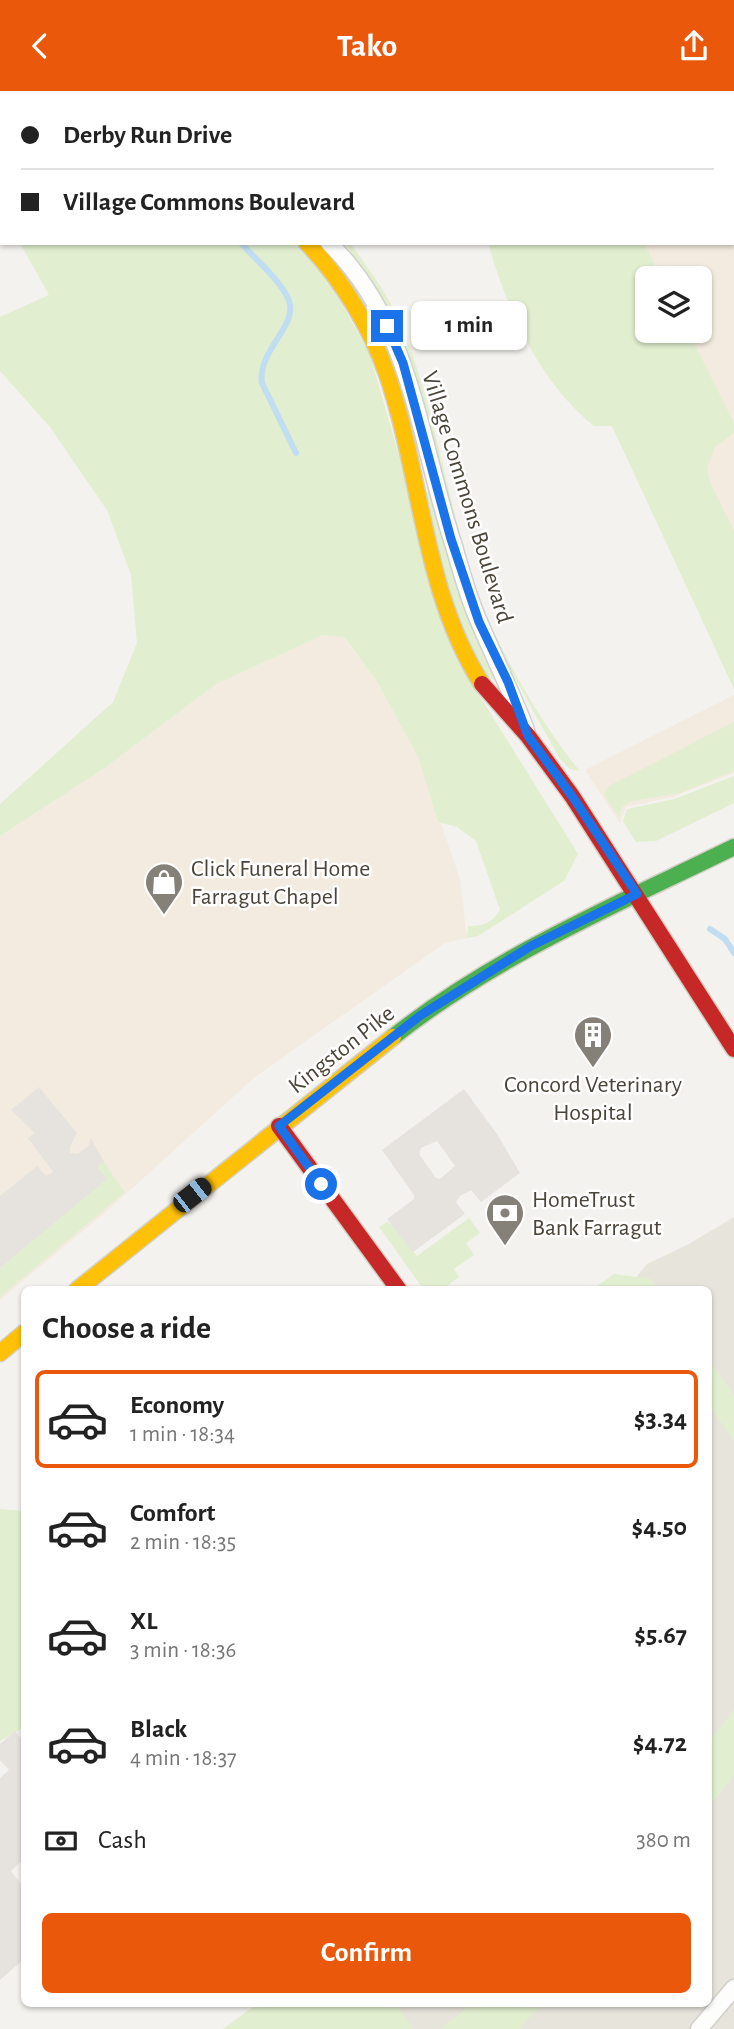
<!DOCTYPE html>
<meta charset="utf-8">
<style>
body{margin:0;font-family:"Alegreya Sans",sans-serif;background:#f6f6f6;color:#222;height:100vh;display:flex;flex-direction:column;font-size:26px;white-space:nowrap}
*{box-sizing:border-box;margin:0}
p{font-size:23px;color:#767676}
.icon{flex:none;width:38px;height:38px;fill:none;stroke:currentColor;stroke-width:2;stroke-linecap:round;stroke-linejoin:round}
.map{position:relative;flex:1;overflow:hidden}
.details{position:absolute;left:21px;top:1195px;width:691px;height:721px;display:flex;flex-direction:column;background:#fff;border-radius:10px;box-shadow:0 2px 5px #0004}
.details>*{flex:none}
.top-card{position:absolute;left:0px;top:0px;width:735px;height:154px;box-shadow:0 2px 5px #0004;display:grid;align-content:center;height:154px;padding:0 21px;background:#fff}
.controls{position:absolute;left:635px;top:175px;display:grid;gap:14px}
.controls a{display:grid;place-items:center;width:77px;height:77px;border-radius:10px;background:#fff;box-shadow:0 2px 5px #0004;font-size:35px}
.end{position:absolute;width:32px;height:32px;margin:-16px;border:9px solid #1a73e8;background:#fff;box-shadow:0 0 0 4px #fff}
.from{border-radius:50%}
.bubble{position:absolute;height:49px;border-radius:10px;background:#fff;box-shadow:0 2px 5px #0004;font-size:23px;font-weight:700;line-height:49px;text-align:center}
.car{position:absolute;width:21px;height:42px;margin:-21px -10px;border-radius:9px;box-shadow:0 0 5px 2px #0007;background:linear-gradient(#222 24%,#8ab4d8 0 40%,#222 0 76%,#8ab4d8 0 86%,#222 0)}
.top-card b{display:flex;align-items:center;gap:24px;height:66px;font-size:26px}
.top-card b+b{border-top:2px solid #e0e0e0}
.top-card i{width:18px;height:18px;background:#222}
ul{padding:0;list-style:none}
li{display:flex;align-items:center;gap:21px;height:98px;margin:0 14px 10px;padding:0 7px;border:4px solid transparent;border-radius:10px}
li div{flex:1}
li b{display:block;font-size:26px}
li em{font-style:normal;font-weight:700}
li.on{border-color:#ea580c}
li>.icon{width:63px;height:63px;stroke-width:1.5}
h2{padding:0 21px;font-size:32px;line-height:84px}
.pay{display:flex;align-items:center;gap:18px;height:77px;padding:0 21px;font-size:26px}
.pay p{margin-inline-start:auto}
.primary-button{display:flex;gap:14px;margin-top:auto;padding:14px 21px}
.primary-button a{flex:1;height:80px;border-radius:10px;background:#ea580c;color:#fff;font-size:28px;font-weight:700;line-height:80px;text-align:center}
header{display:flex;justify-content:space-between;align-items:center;height:91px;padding:0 21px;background:#ea580c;color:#fff;font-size:32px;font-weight:700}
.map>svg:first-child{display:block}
.residential{fill:#e7e4dc}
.commercial{fill:#f3ebdf;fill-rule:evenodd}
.green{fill:#e1eecf}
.parking{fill:#e6e3df;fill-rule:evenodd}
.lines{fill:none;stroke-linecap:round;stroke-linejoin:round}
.stream{stroke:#c0ddf1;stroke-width:6}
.street-casing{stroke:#d2d0cb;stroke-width:19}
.fast-casing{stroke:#d3cfc5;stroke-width:19}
.slow-casing{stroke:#d3cfc5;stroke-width:19}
.jam-casing{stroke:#d3cfc5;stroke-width:19}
.street{stroke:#fdfdfc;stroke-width:16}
.fast{stroke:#4caf50;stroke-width:16}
.slow{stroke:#ffc107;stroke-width:16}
.jam{stroke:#c62828;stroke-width:16}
.route{stroke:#1a73e8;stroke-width:9}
.labels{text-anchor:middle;stroke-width:5;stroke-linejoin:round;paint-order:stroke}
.street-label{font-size:24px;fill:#4b4439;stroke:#fff}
.poi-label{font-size:24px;fill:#4b4439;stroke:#fff;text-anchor:start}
</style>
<header><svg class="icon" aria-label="back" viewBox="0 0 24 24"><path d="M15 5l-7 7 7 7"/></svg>Tako<svg class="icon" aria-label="share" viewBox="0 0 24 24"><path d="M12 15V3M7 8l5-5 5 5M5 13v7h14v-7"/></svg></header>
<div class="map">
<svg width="734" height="1938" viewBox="0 0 734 1938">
<rect width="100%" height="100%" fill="#f4f2ee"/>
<path class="residential" d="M734 1126V1938H242L274 1913H709V1199H626L647 1173 689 1153Z"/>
<path class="commercial" d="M734 45V598L611 152H733ZM648 187H700V240H648Z
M323 544 343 546 378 592 419 668 460 788 467 847 445 852 255 986 106 1121 0 1209V745L106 676 216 593Z
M734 604V682L673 706 626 716 620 733 585 679Z"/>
<path class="green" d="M20 152H297L327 186 370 264 458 570 578 763 564 790 478 845 467 847 468 835C483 835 492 832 500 819L476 750 457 736 438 731 419 668 378 592 344 546 323 544 216 593 106 676 0 745V713L113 611 137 552 131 484 107 419 50 336 0 280V226L49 204Z
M345 152H350C370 179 390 207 403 238 439 327 448 426 483 515 501 563 547 642 580 680L570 678 560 668 486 535 374 196Z
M488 152H644L661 187H648V240H688L734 332V342L715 356 707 377 710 391 734 440V598L612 335H594C539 291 507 218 488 152Z
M425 400 431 403 462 514 498 591C459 575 434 441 425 400Z
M734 631V680L680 702 632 710 622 716 619 727 604 703 609 695Z
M734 685V712L656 750 636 751 623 730 627 718 674 708Z
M100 1072 105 1073 125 1101 0 1206V1177L106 1088 98 1077Z
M469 1127 480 1142 466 1152 474 1164 454 1178 459 1186 448 1194 452 1199H424L379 1136 387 1131 393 1134 417 1165Z
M614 1183 652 1188 657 1199H591Z
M709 1269 734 1304V1350L709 1314Z
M0 1418 24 1420V1636L0 1650Z
M734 1619V1684L709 1716V1650Z
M257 1913H396L414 1938H223Z
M472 1913H542L519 1938H440Z"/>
<path class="parking" d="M39 996 77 1042 70 1056V1062L78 1063 89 1054 91 1047 105 1073 100 1072 98 1077 107 1088 0 1177V1105L37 1075 46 1085 53 1081 28 1047 35 1042 11 1019Z
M464 998 497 1043 520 1082 481 1111 471 1099 460 1105 456 1111 465 1123 413 1161 387 1128 414 1108V1104L382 1059ZM437 1050 455 1075 440 1088 436 1087 419 1063 421 1057Z
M15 1640 24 1651V1768L11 1780 24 1797V1868L0 1889V1687L9 1679 0 1669V1653Z"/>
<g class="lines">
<path class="stream" d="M241 152C256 169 278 187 288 207 301 234 257 258 262 292L296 362
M710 838 725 848 734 862"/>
<defs>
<path id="street" d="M0 103 2 102
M329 152C411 231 419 349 453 452 461 479 468 507 480 533 495 568 512 602 526 639
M699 1938 734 1897"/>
<path id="fast" d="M393 946C495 865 618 813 734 756"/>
<path id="slow" d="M307 152C341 187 371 237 387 283 422 385 423 501 482 593
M77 1199 393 946
M0 1262 24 1242"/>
<path id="jam" d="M482 593 528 645 572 705 734 958
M279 1035 399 1199"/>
</defs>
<use href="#street" class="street-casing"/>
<use href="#fast" class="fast-casing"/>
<use href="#slow" class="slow-casing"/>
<use href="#jam" class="jam-casing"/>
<use href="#street" class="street"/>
<use href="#fast" class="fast"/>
<use href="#slow" class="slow"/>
<use href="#jam" class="jam"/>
</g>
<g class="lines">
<path class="route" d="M321 1093 279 1035 421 924 531 855 637 803 572 705 528 645 508 591 479 531 451 448 403 272 387 235"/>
</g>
<defs>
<symbol id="shop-pin" viewBox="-11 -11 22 30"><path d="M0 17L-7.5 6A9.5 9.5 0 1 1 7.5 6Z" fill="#868178" stroke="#fff"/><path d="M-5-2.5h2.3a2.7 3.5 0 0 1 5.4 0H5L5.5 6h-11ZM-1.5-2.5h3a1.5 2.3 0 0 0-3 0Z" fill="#fff"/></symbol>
<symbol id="building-pin" viewBox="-11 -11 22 30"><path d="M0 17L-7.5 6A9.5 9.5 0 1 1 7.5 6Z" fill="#868178" stroke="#fff"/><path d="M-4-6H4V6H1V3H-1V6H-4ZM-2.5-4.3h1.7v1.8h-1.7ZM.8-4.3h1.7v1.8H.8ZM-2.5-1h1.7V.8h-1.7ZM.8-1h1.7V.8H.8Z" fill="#fff"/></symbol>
<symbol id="bank-pin" viewBox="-11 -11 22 30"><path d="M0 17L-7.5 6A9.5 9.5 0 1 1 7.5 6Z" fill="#868178" stroke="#fff"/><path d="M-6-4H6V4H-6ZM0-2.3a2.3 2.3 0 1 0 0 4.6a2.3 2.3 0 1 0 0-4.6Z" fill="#fff"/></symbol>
</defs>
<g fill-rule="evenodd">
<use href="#shop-pin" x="142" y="769" width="44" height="60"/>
<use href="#building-pin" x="571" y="922" width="44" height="60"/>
<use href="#bank-pin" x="483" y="1100" width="44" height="60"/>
</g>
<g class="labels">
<g class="street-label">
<text transform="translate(468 406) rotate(73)" y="8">Village Commons Boulevard</text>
<text transform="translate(341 958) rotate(-38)" y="8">Kingston Pike</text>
</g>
<g class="poi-label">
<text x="191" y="785">Click Funeral Home<tspan x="191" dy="28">Farragut Chapel</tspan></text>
<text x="593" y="1001" text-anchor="middle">Concord Veterinary<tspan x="593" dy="28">Hospital</tspan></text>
<text x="532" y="1116">HomeTrust<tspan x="532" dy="28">Bank Farragut</tspan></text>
</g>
</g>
</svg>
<div class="controls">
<a><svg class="icon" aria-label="layers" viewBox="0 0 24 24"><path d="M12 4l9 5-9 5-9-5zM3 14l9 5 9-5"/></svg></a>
</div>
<i class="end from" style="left:321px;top:1093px"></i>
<i class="end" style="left:387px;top:235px"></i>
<div class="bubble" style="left:411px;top:210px;width:116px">1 min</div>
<i class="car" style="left:192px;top:1104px;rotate:52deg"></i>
<div class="top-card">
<b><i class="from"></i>Derby Run Drive</b>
<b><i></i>Village Commons Boulevard</b>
</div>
<section class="details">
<h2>Choose a ride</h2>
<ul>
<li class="on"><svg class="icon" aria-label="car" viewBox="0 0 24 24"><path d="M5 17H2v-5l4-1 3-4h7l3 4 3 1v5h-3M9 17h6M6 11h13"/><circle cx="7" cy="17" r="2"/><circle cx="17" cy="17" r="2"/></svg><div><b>Economy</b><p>1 min · 18:34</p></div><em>$3.34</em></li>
<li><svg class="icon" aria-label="car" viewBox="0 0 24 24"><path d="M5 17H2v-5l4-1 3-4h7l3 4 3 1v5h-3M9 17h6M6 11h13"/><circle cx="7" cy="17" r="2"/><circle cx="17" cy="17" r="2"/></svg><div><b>Comfort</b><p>2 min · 18:35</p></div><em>$4.50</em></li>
<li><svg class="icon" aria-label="car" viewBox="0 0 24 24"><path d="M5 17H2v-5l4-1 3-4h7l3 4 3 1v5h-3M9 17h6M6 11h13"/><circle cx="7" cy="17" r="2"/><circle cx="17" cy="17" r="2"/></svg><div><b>XL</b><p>3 min · 18:36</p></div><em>$5.67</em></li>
<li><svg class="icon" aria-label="car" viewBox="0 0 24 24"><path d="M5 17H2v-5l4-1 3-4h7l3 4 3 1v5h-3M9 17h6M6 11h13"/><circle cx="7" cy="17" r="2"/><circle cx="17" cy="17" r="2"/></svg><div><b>Black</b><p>4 min · 18:37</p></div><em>$4.72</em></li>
</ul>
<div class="pay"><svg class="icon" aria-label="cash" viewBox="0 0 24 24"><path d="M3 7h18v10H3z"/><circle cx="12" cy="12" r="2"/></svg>Cash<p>380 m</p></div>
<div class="primary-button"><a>Confirm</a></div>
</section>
</div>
